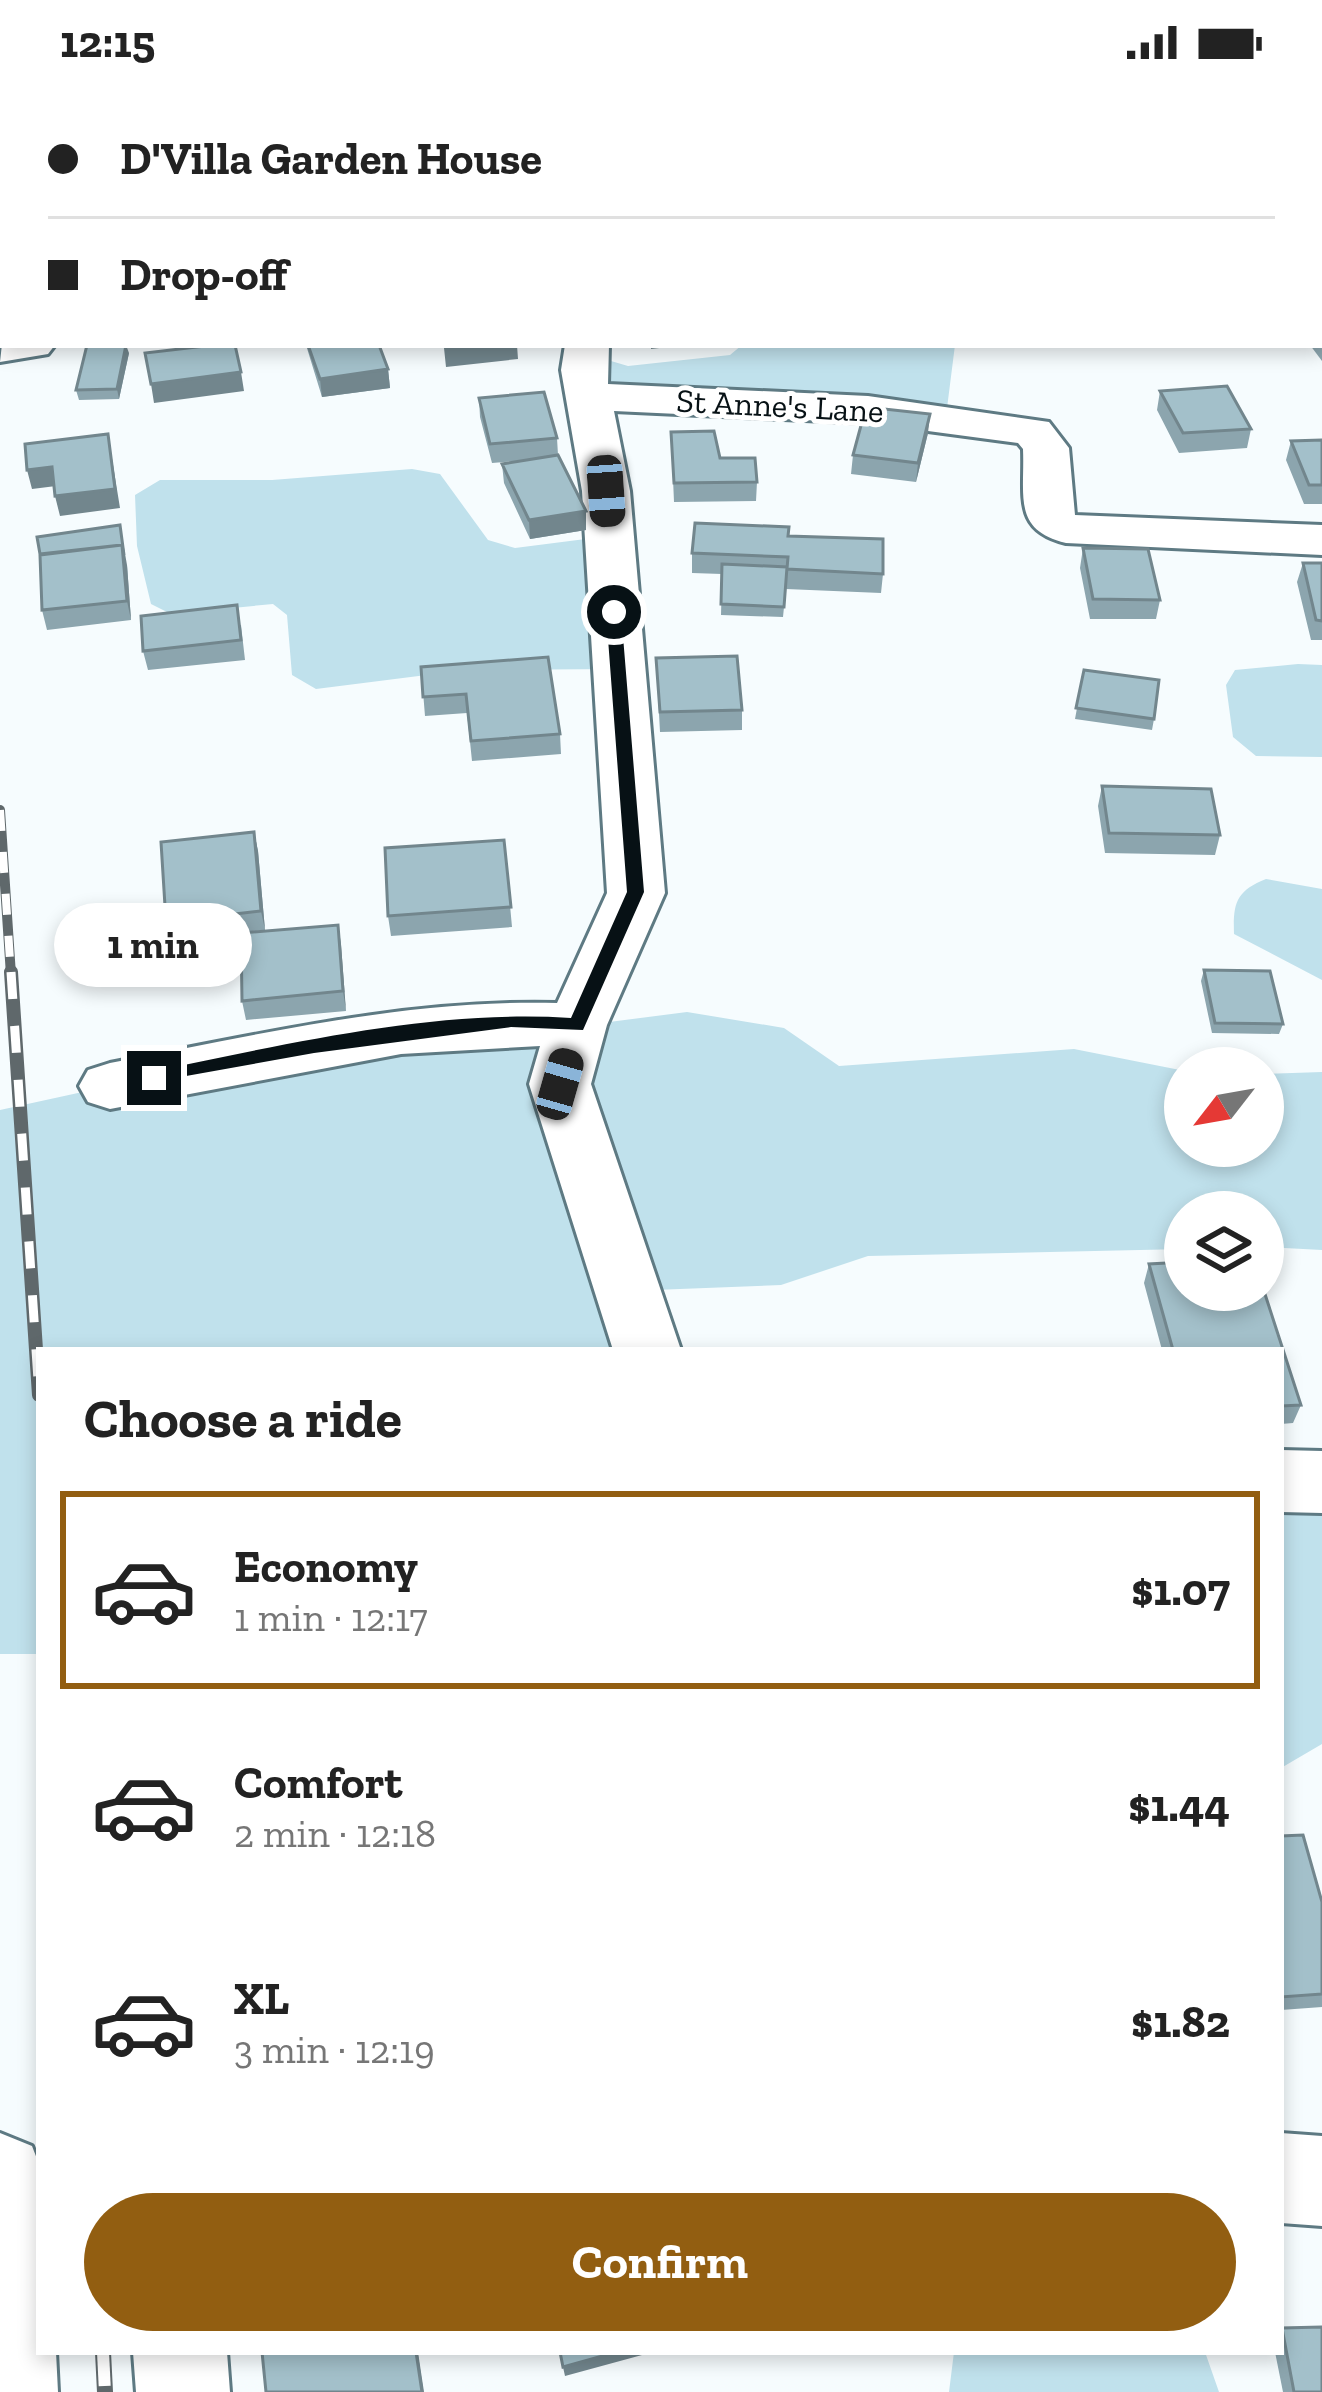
<!DOCTYPE html>
<meta charset="utf-8">
<style>
body{margin:0;font-family:"Zilla Slab",serif;background:#f2f2f2;color:#222;height:100vh;display:flex;flex-direction:column;font-size:45px;white-space:nowrap}
*{box-sizing:border-box;margin:0}
p{font-size:39px;color:#767676}
.icon{flex:none;width:66px;height:66px;fill:none;stroke:currentColor;stroke-width:2;stroke-linecap:round;stroke-linejoin:round}
.map{position:relative;flex:1;overflow:hidden}
.side{position:absolute;left:36px;top:1263px;width:1248px;height:1008px;display:flex;flex-direction:column;background:#fff;border-radius:0px;box-shadow:0 6px 18px #0003}
.side>*{flex:none}
.hud{position:absolute;left:0px;top:0px;width:1323px;height:264px;box-shadow:0 6px 18px #0003;display:grid;align-content:center;height:264px;padding:0 48px;background:#fff}
.needle{width:78px;rotate:239deg}
.tools{position:absolute;left:1164px;top:963px;display:grid;gap:24px}
.tools a{display:grid;place-items:center;width:120px;height:120px;border-radius:50%;background:#fff;box-shadow:0 6px 18px #0003;font-size:60px}
.end{position:absolute;width:54px;height:54px;margin:-27px;border:15px solid #071115;background:#fff;box-shadow:0 0 0 6px #fff}
.from{border-radius:50%}
.bubble{position:absolute;height:84px;border-radius:42px;background:#fff;box-shadow:0 6px 18px #0003;font-size:39px;font-weight:800;line-height:84px;text-align:center}
.car{position:absolute;width:36px;height:72px;margin:-36px -18px;border-radius:15px;box-shadow:0 0 9px 3px #0007;background:linear-gradient(#222 24%,#8ab4d8 0 40%,#222 0 76%,#8ab4d8 0 86%,#222 0)}
.hud b{display:flex;align-items:center;gap:42px;height:114px;font-size:45px}
.hud b+b{border-top:3px solid #e0e0e0}
.hud i{width:30px;height:30px;background:#222}
ul{padding:0;list-style:none}
li{display:flex;align-items:center;gap:36px;height:198px;margin:0 24px 18px;padding:0 24px;border:6px solid transparent;border-radius:0px}
li div{flex:1}
li b{display:block;font-size:45px}
li em{font-style:normal;font-weight:800}
li.selected{border-color:#925e11}
li>.icon{width:108px;height:108px;stroke-width:1.5}
h2{padding:0 48px;font-size:54px;line-height:144px}
.button{display:flex;gap:24px;margin-top:auto;padding:24px 48px}
.button a{flex:1;height:138px;border-radius:72px;background:#925e11;color:#fff;font-size:48px;font-weight:800;line-height:138px;text-align:center}
.status{display:flex;justify-content:space-between;align-items:center;height:84px;padding:0 60px;background:#fff;direction:ltr}
.status svg{height:33px;fill:currentColor}
.map>svg:first-child{display:block}
.green{fill:#c0e1ec}
.lines{fill:none;stroke-linecap:round;stroke-linejoin:round}
.minor-casing{stroke:#5e7a83;stroke-width:6}
.minor{fill:#fff;fill-rule:evenodd}
.rail-far2-casing{stroke:#5f686b;stroke-width:10}
.rail-far1-casing{stroke:#5f686b;stroke-width:14}
.rail-casing{stroke:#5f686b;stroke-width:16}
.rail-far2{stroke:#fff;stroke-width:8;stroke-dasharray:21;stroke-linecap:butt}
.rail-far1{stroke:#fff;stroke-width:9;stroke-dasharray:27;stroke-linecap:butt}
.rail{stroke:#fff;stroke-width:12;stroke-dasharray:34;stroke-linecap:butt}
.wall{fill:#8ca5ae}
.shaded-wall{fill:#72868d}
.building{fill:#a3c0ca;stroke:#72868d;stroke-width:3}
.route{fill:#071115}
.labels{text-anchor:middle;stroke-width:10;stroke-linejoin:round;paint-order:stroke}
.far-street-label{font-size:33px;fill:#071115;stroke:#fff}
</style>
<div class="status"><b>12:15</b><svg viewBox="0 0 49 12"><path d="M0 12V9h3v3zM5 12V6h3v6zM10 12V3h3v9zM15 12V0h3v12zM26 1h20v11H26zM47 4h2v5h-2z"/></svg></div>
<div class="map">
<svg width="1322" height="2308" viewBox="0 0 1322 2308">
<rect width="100%" height="100%" fill="#f6fcfe"/>
<path class="green" d="M0 0H450L3 3 0 83Z
M742 261H955L946 332 590 313 587 270 628 282 730 271Z
M412 385 440 390 488 456 515 464 609 452 618 585 466 586 316 605 292 591 287 531 273 520 171 530 151 520 137 462 135 411 160 396H272Z
M1298 580 1322 581V673L1256 672 1233 653 1226 601 1235 586Z
M1266 795 1322 805V896L1234 850C1233 819 1236 807 1266 795Z
M687 928 784 944 839 982 1074 965 1185 987V1062H1263V990L1322 988V1166L1263 1163V1128H1185V1165L868 1172 781 1201 628 1207 647 1266H39V1570H0V1026L110 1002Z
M1281 1397 1322 1398V1660L1281 1684Z
M954 2268H1205L1219 2308H949Z"/>
<g class="lines">
<defs>
<path id="minor" d="M618 0H656L617 3Z
M1320 54H1322V78H1320Z
M3 251V261H55L48 270 0 278Z
M565 261H609L608 300 868 312 1049 338 1069 364 1075 431 1322 441V471L1066 459C1012 446 1025 412 1023 365L1018 359 868 339 614 327 630 407 665 809 607 941 591 1000 681 1266H613L529 1000 540 962 401 970 110 1025 88 1018 79 1002 88 986 110 979C258 951 405 915 557 919L607 809 582 407 561 286Z
M1281 1366 1322 1367V1429L1281 1428Z
M0 2049 32 2062 39 2080V2268H56L58 2308H0Z
M1281 2049 1322 2052V2142L1281 2139Z
M133 2268H227L230 2308H136Z"/>
</defs>
<use href="#minor" class="minor-casing"/>
<use href="#minor" class="minor"/>
<defs>
<path id="rail-far2" d="M0 726 11 891"/>
<path id="rail-far1" d="M11 888 39 1311"/>
<path id="rail" d="M103 2268 105 2308"/>
</defs>
<use href="#rail-far2" class="rail-far2-casing"/>
<use href="#rail-far1" class="rail-far1-casing"/>
<use href="#rail" class="rail-casing"/>
<use href="#rail-far2" class="rail-far2"/>
<use href="#rail-far1" class="rail-far1"/>
<use href="#rail" class="rail"/>
</g>
<path class="wall" d="M1322 234V277L1310 261H1320V235Z
M306 261H379L388 285 390 304 322 313Z
M129 269 119 315 79 316 76 306Z
M1160 307 1251 345 1247 364 1179 369 1157 326Z
M479 314 557 354 558 371 586 446 530 455 504 399 502 380 527 376 492 379 480 333Z
M671 348 720 374 757 398 756 417 674 418Z
M928 349 916 398 851 390 853 371Z
M1322 356V420H1304L1286 376 1291 357Z
M788 452 883 490 881 509 786 505 787 493 783 533 721 531 722 490 692 489V469Z
M1083 464 1160 516 1156 535H1090L1080 484Z
M1303 479H1322V556H1311L1297 498Z
M127 481 131 536 47 546 42 526Z
M241 541 245 576 148 586 143 567Z
M656 574 742 626V646L660 648Z
M421 583 560 650 561 670 472 677 467 629 425 632Z
M1084 586 1154 635 1152 646 1075 635Z
M1102 702 1220 751 1215 771 1105 769 1098 722Z
M254 748 258 767 265 846 171 857 166 838Z
M504 756 512 843 391 852 388 832Z
M338 841 346 927 246 936 242 917Z
M1204 886 1283 940 1279 950 1212 949 1201 897Z
M1185 1178V1206H1263V1204L1301 1321 1293 1339 1281 1340V1266H1162L1144 1199 1149 1180Z
M1281 1752 1322 1818V1923L1281 1926Z
M1282 2244 1322 2308H1283L1275 2268H1281Z"/>
<path class="shaded-wall" d="M126 261 129 269 119 315 117 305Z
M470 261H517L518 275 446 283 444 264Z
M651 261H684L651 265Z
M388 285 390 304 322 313 320 295Z
M241 288 244 307 154 319 151 300Z
M930 330 928 349 916 398 918 379Z
M108 350 120 424 60 432 55 412Z
M52 383 56 402 32 405 27 386Z
M586 427V446L530 455 529 436Z
M120 441 127 481 131 536 127 517Z
M254 748 258 767 265 846 261 827Z
M338 841 341 860 346 927 343 907Z
M416 2268H418L424 2308H422Z
M617 2268H653L565 2292 563 2283Z"/>
<path class="building" d="M483 0H565L564 3H482Z
M703 0H727L728 3H704Z
M87 261H126L117 305 76 306Z
M214 261H235L241 288 151 300 145 269Z
M308 261H379L388 285 320 295Z
M1227 302 1251 345 1183 349 1160 307Z
M544 308 557 354 490 360 479 314Z
M866 323 930 330 918 379 853 371Z
M714 347 720 374H755L757 398 674 399 671 348Z
M108 350 115 405 55 412 52 383 27 386 25 360Z
M1322 356V401H1309L1291 357Z
M558 371 586 427 529 436 502 380Z
M695 439 789 443 788 452 883 455V490L787 485 788 473 692 469Z
M120 441 124 471 122 461 40 470 37 453Z
M122 461 127 517 42 526 40 471Z
M1083 464 1148 465 1160 516 1093 515Z
M1303 479H1322V537L1316 536Z
M722 480 787 483 784 523 721 520Z
M237 521 241 556 143 567 141 532Z
M737 572 742 626 660 628 656 574Z
M548 573 560 650 471 657 466 610 423 613 421 583Z
M1084 586 1159 596 1154 635 1076 624Z
M1102 702 1211 705 1220 751 1109 749Z
M254 748 261 827 166 838 161 758Z
M504 756 511 823 388 832 385 764Z
M338 841 343 907 242 917 241 849Z
M1204 886 1270 887 1283 940 1215 939Z
M1185 1178V1206H1263V1204L1301 1321 1281 1322V1266H1173L1149 1180Z
M1303 1751 1322 1818V1910L1281 1913V1752Z
M1322 2243V2308H1294L1282 2244Z
M262 2268H416L422 2308H266Z
M560 2268H617L563 2283Z"/>
<path class="route" d="M614 523 621 528 644 808 583 946 511 943 314 969 147 999V989L154 987C289 960 432 925 571 934L627 808 606 528Z"/>
<g class="labels">
<g class="far-street-label">
<text transform="translate(780 321) rotate(3)" y="12">St Anne's Lane</text>
</g>
</g>
</svg>
<div class="tools">
<a><svg class="needle" viewBox="-14 -14 28 28"><path d="M0-13l5 13h-10z" fill="#e53935"/><path d="M0 13l5-13h-10z" fill="#767676"/></svg></a>
<a><svg class="icon" aria-label="layers" viewBox="0 0 24 24"><path d="M12 4l9 5-9 5-9-5zM3 14l9 5 9-5"/></svg></a>
</div>
<i class="end from" style="left:614px;top:528px"></i>
<i class="end" style="left:154px;top:994px"></i>
<div class="bubble" style="left:54px;top:819px;width:198px">1 min</div>
<i class="car" style="left:606px;top:407px;rotate:176deg"></i>
<i class="car" style="left:560px;top:1000px;rotate:16deg"></i>
<div class="hud">
<b><i class="from"></i>D'Villa Garden House</b>
<b><i></i>Drop-off</b>
</div>
<section class="side">
<h2>Choose a ride</h2>
<ul>
<li class="selected"><svg class="icon" aria-label="car" viewBox="0 0 24 24"><path d="M5 17H2v-5l4-1 3-4h7l3 4 3 1v5h-3M9 17h6M6 11h13"/><circle cx="7" cy="17" r="2"/><circle cx="17" cy="17" r="2"/></svg><div><b>Economy</b><p>1 min · 12:17</p></div><em>$1.07</em></li>
<li><svg class="icon" aria-label="car" viewBox="0 0 24 24"><path d="M5 17H2v-5l4-1 3-4h7l3 4 3 1v5h-3M9 17h6M6 11h13"/><circle cx="7" cy="17" r="2"/><circle cx="17" cy="17" r="2"/></svg><div><b>Comfort</b><p>2 min · 12:18</p></div><em>$1.44</em></li>
<li><svg class="icon" aria-label="car" viewBox="0 0 24 24"><path d="M5 17H2v-5l4-1 3-4h7l3 4 3 1v5h-3M9 17h6M6 11h13"/><circle cx="7" cy="17" r="2"/><circle cx="17" cy="17" r="2"/></svg><div><b>XL</b><p>3 min · 12:19</p></div><em>$1.82</em></li>
</ul>
<div class="button"><a>Confirm</a></div>
</section>
</div>
